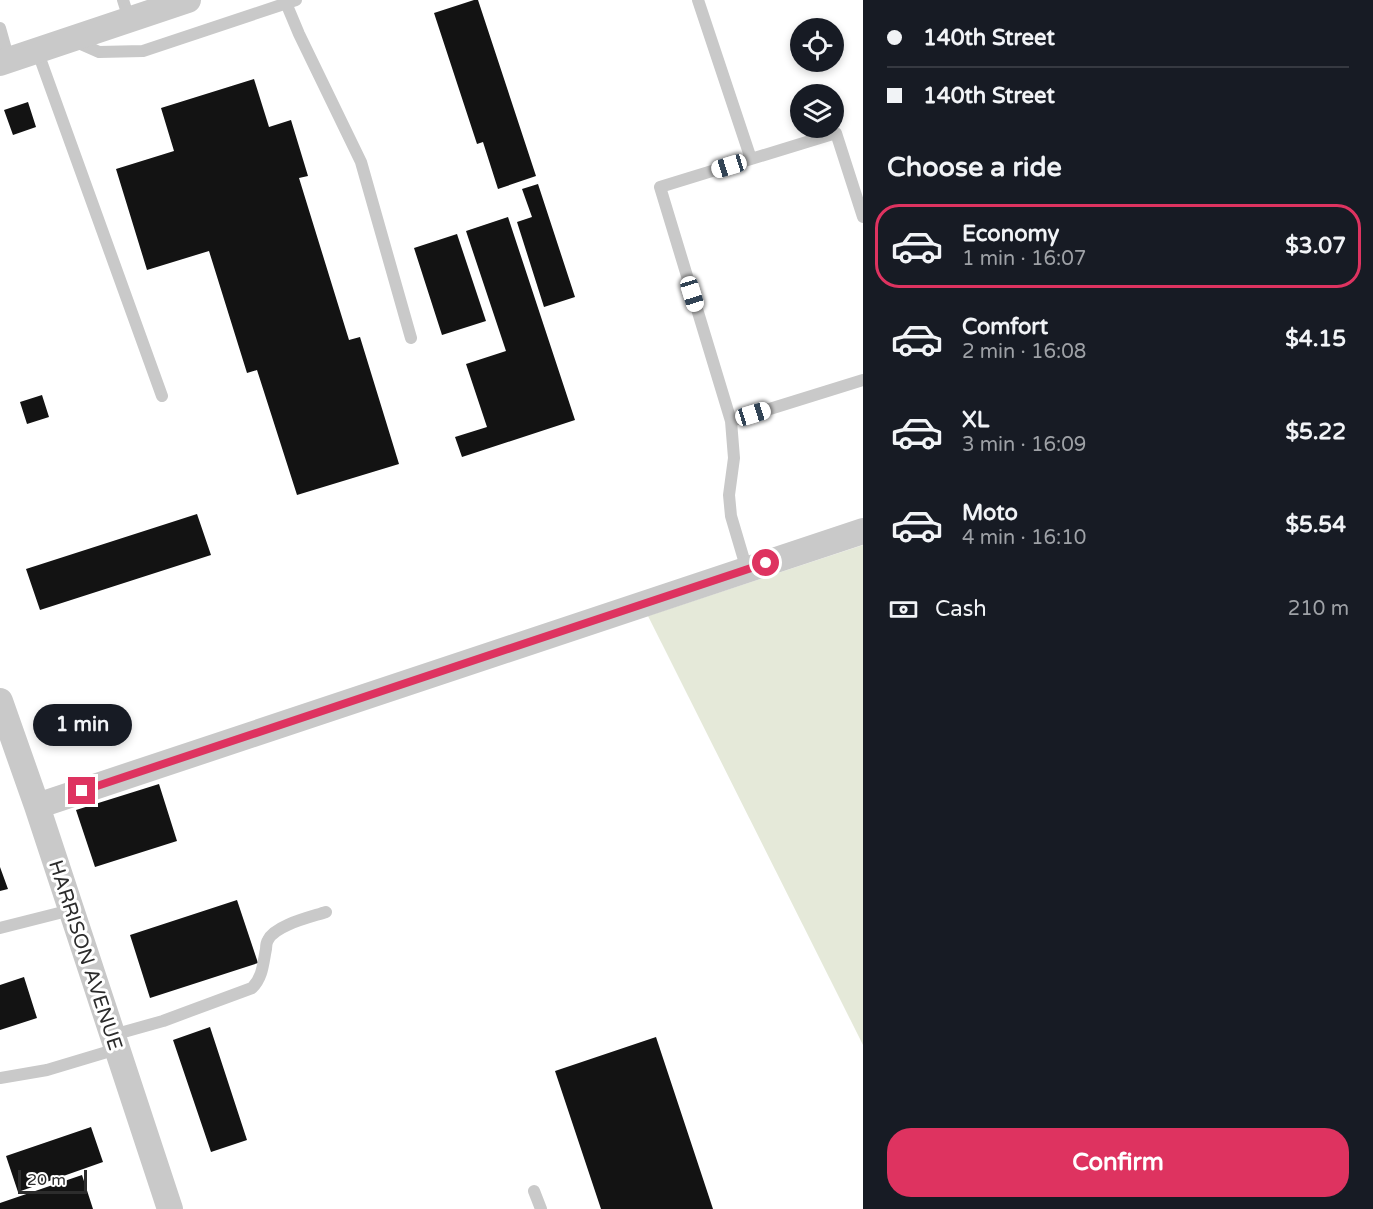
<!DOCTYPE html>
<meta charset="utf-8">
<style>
body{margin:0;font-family:"Varela Round",sans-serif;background:#242831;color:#f1f3f6;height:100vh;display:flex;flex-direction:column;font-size:22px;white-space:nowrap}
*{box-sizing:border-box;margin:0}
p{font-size:20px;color:#9ea1a6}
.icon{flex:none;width:33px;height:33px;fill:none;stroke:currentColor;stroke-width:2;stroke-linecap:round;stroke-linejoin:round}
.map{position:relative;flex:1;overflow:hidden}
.panel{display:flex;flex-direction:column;background:#171b24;width:510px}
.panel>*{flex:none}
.guide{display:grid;align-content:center;height:132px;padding:0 24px;background:#171b24}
.fabs{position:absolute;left:790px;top:18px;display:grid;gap:12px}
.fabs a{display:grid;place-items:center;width:54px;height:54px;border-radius:50%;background:#171b24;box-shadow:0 3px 9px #0003;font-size:30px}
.scale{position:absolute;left:18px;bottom:15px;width:69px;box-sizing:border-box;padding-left:6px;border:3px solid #2c2c2c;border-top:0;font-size:16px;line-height:21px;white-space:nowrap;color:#2c2c2c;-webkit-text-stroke:4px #fff;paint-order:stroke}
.end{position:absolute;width:27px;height:27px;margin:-14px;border:8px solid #de3360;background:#fff;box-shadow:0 0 0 3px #fff}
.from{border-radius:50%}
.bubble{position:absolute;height:42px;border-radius:21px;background:#171b24;box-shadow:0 3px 9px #0003;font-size:20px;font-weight:800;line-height:42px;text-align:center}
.car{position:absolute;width:18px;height:36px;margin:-18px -9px;border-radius:8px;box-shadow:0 0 4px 2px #0007;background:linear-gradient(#fff 24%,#345 0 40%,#fff 0 76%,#345 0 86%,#fff 0)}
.guide b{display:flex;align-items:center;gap:21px;height:57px;font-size:22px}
.guide b+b{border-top:2px solid #363941}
.guide i{width:15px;height:15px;background:#f1f3f6}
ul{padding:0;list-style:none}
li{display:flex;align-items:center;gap:18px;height:84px;margin:0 12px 9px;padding:0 12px;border:3px solid transparent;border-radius:24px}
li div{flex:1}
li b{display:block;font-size:22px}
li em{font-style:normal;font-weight:800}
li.selected{border-color:#de3360}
li>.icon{width:54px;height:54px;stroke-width:1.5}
h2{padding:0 24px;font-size:27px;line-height:72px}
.pay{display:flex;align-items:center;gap:15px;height:66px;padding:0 24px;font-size:22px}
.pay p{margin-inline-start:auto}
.cta{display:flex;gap:12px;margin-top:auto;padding:12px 24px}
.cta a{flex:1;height:69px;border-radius:24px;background:#de3360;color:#fff;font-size:24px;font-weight:800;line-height:69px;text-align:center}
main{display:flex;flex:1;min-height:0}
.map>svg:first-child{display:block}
.green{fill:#e5e9d9}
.building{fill:#131313}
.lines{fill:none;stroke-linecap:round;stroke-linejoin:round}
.service{stroke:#c9c9c9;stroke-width:12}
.minor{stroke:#c9c9c9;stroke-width:26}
.route{stroke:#de3360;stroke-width:8}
.labels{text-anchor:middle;stroke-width:6;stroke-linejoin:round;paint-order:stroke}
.street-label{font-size:20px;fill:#2c2c2c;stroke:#fff}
</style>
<main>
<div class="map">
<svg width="863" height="1209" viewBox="0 0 863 1209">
<rect width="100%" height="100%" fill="#fff"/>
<path class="green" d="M863 545V1045L648 616Z"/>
<path class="building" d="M474 0H478L536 176 498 189 483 142 477 144 434 13Z
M254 79 269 127 291 120 308 176 299 178 349 340 360 337 399 464 297 495 257 370 247 373 209 251 147 270 116 169 174 151 161 108Z
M28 102 36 127 13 135 4 110Z
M538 184 575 297 544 307 517 222 532 217 522 189Z
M508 217 575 420 462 457 455 437 487 427 466 364 506 351 466 231Z
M457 234 486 321 442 335 414 248Z
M42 395 49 417 27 424 20 402Z
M197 514 211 555 40 610 26 569Z
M159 784 177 841 95 867 76 810Z
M0 867 8 889 0 891Z
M237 900 258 963 150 998 130 935Z
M24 977 37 1018 0 1030V985Z
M210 1027 247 1140 211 1152 173 1040Z
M656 1037 713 1209H601L555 1071Z
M91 1127 103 1162 18 1192 6 1156Z
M82 1175 93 1209H0V1203Z"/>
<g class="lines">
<path class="service" d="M123 0 129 19
M698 0 751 159
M286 3 299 34 361 162 411 338
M0 28 9 60
M74 41 99 52 143 51 296 0
M37 50 162 396
M731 421 863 380
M747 570 731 516 729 495 734 458 731 421 660 187 836 133 863 217
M0 928 71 910
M113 1035 163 1021 252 988C263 977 263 963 266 949 266 946 266 943 268 940 275 925 311 917 326 912
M0 1078 47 1070 117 1049
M534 1191 541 1209"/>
<path class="minor" d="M0 63 188 0
M0 701 37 806 170 1209
M37 806 863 531"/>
</g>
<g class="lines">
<path class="route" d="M82 791 766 563"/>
</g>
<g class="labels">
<g class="street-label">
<text transform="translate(86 955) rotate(72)" y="7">HARRISON AVENUE</text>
</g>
</g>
</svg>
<div class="fabs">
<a><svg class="icon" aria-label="locate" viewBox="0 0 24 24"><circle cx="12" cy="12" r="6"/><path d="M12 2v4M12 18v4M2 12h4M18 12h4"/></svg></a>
<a><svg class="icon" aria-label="layers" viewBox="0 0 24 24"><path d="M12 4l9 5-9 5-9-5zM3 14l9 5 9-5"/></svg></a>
</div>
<div class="scale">20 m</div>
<i class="end from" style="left:766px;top:563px"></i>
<i class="end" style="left:82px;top:791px"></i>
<div class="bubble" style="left:33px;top:704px;width:99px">1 min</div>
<i class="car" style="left:729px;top:166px;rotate:253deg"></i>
<i class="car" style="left:692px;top:294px;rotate:163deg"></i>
<i class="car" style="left:753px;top:414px;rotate:73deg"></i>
</div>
<section class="panel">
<div class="guide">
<b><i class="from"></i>140th Street</b>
<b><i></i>140th Street</b>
</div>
<h2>Choose a ride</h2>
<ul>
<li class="selected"><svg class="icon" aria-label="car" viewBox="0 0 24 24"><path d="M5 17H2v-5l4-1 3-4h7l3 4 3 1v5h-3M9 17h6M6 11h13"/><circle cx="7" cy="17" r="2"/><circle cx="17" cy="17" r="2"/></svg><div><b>Economy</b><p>1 min · 16:07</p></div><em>$3.07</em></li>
<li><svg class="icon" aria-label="car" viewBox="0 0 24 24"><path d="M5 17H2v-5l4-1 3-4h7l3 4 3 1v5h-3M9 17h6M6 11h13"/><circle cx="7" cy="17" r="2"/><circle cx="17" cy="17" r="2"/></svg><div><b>Comfort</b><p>2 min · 16:08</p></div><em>$4.15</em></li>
<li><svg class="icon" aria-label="car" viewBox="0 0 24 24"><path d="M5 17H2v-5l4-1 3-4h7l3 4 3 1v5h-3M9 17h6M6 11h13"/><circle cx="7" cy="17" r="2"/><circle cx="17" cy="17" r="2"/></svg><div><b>XL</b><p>3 min · 16:09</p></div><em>$5.22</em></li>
<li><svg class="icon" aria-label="car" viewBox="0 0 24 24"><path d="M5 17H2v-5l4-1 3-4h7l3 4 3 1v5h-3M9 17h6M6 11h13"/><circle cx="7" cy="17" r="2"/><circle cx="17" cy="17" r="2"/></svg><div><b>Moto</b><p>4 min · 16:10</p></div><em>$5.54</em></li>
</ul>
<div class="pay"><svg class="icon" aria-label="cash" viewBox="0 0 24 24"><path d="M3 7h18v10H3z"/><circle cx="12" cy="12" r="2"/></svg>Cash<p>210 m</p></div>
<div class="cta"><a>Confirm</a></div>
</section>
</main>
